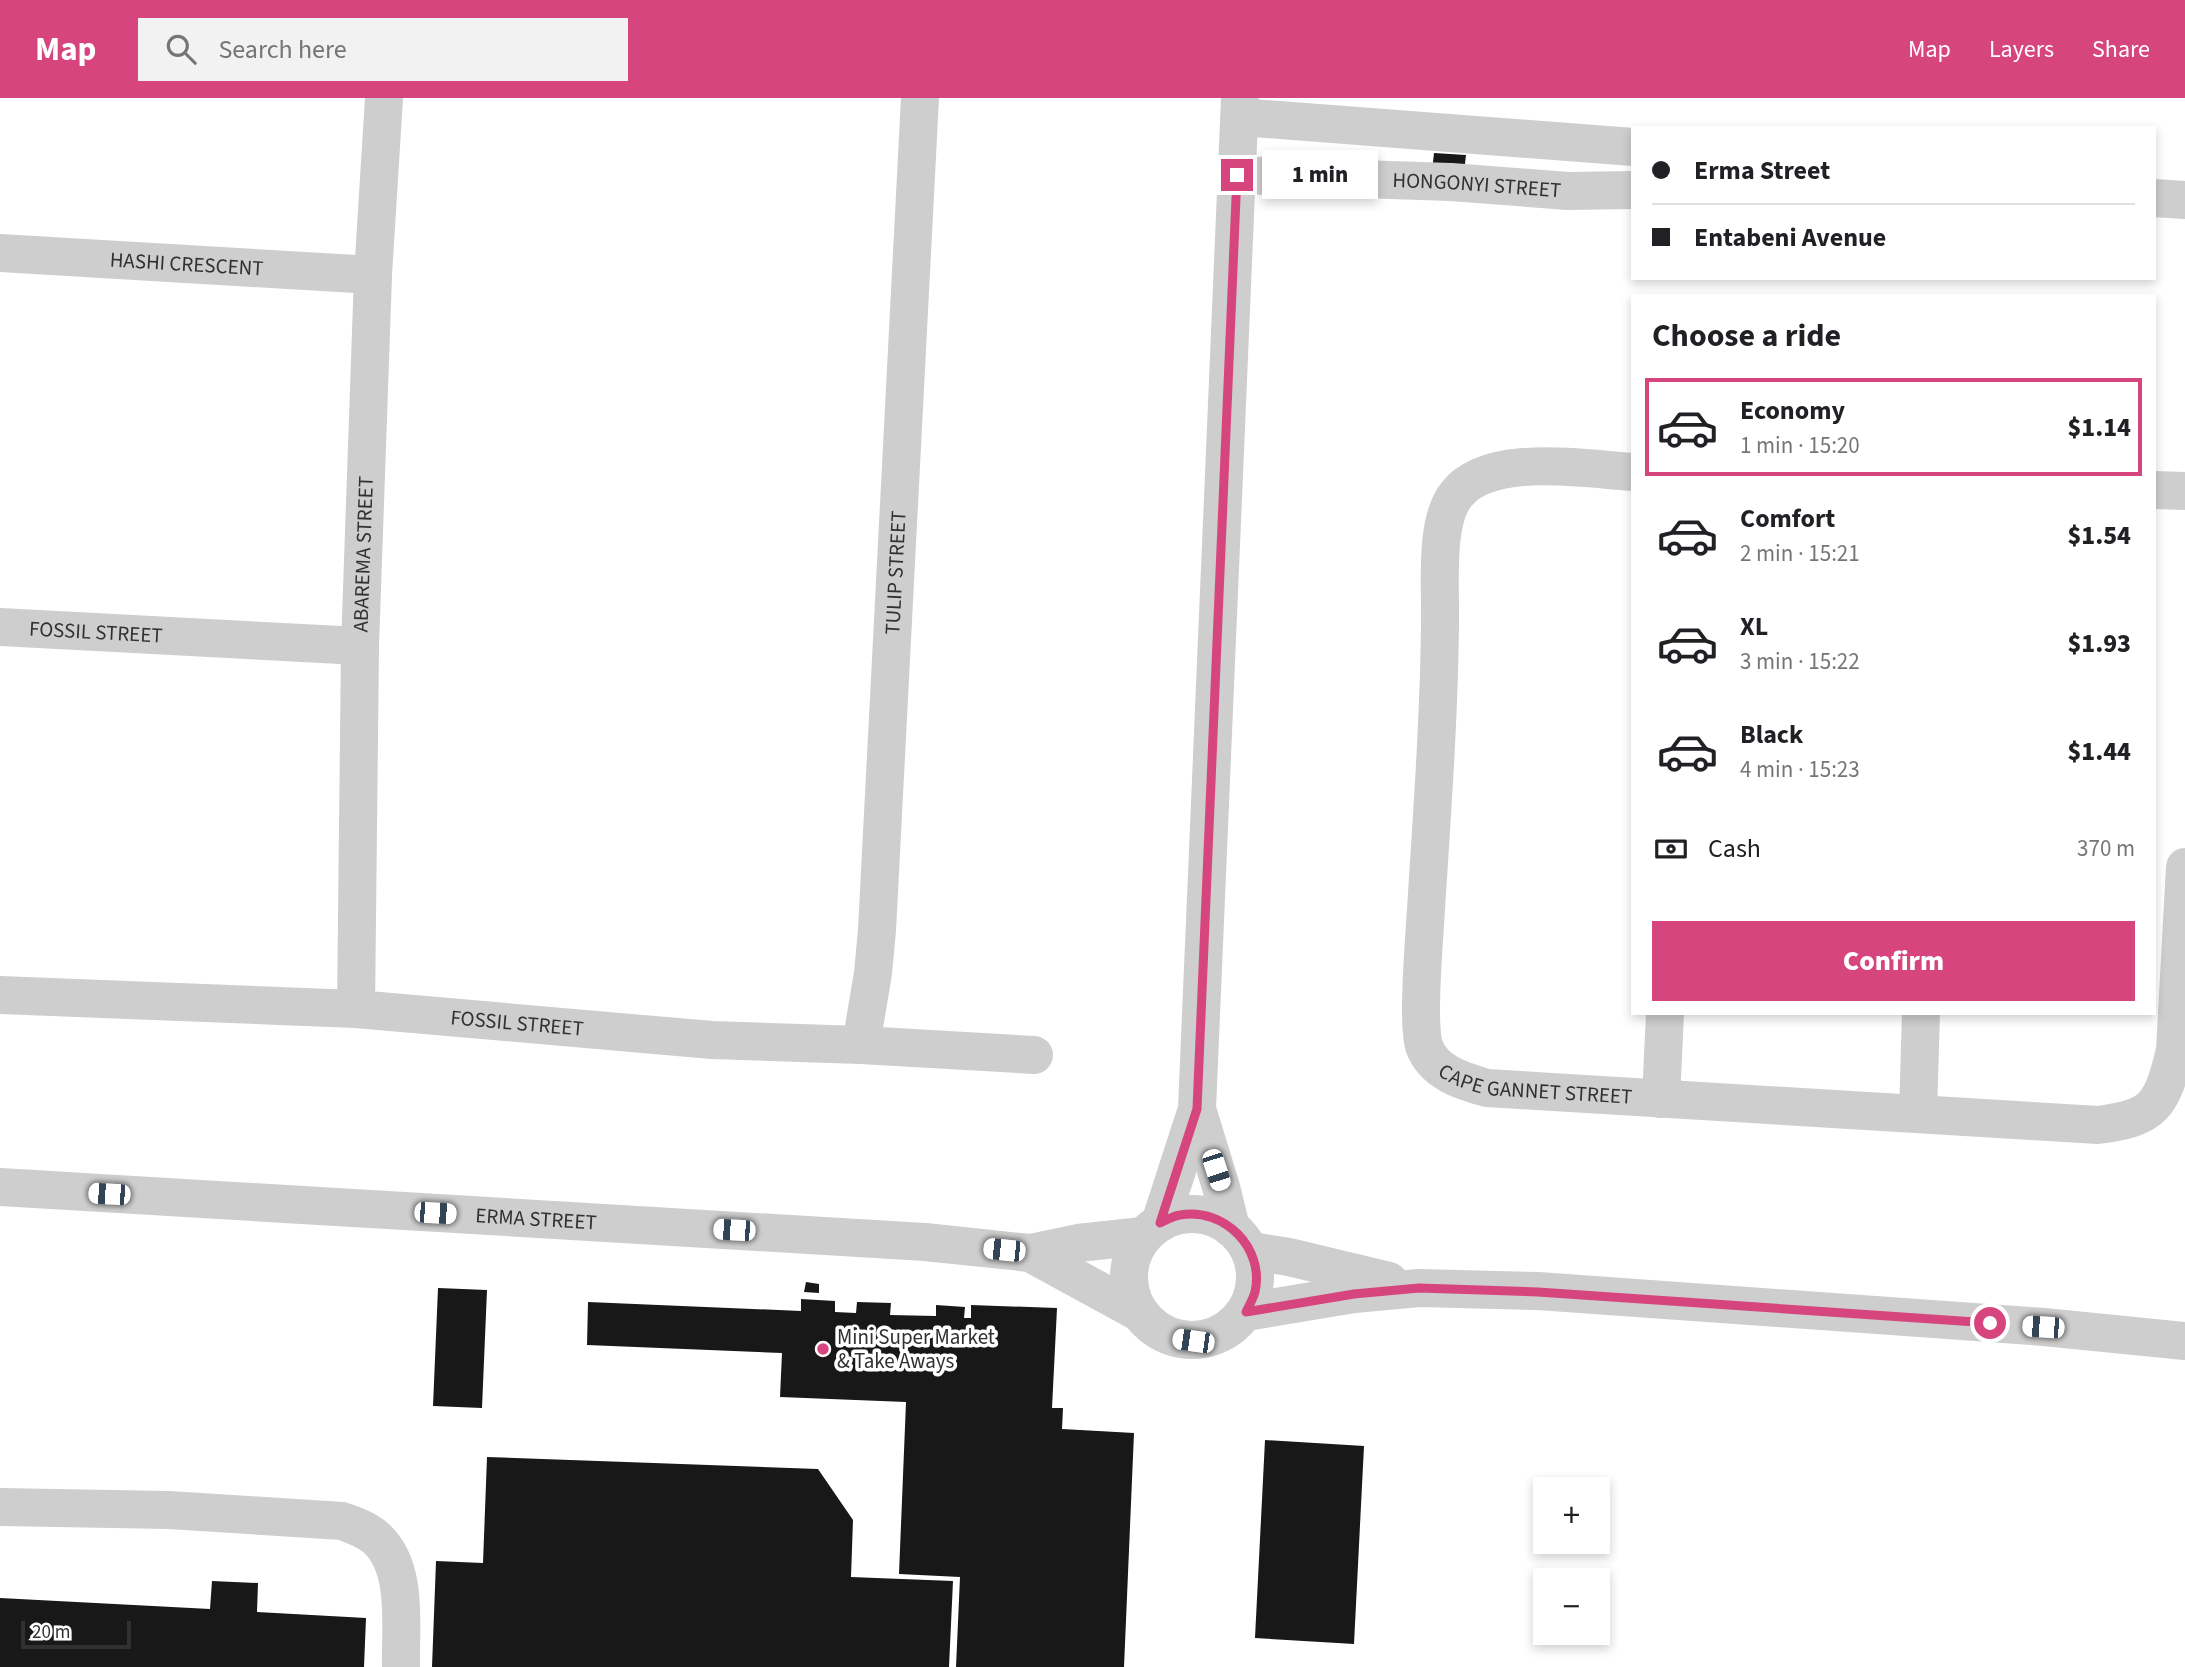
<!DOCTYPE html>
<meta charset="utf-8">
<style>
body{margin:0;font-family:"Source Sans 3",sans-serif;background:#f2f2f2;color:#202124;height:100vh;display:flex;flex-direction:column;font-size:26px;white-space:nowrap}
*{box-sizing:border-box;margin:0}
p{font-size:23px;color:#757577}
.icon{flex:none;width:38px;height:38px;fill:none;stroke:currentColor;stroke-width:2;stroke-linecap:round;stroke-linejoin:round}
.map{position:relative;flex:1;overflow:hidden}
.panel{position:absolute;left:1631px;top:196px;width:525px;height:721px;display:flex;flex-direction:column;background:#fff;border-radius:0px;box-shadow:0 4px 10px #0003}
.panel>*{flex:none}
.guide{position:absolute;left:1631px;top:28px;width:525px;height:154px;border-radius:0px;box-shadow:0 4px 10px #0003;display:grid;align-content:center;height:154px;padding:0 21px;background:#fff}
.controls{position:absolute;left:1533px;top:1379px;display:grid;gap:14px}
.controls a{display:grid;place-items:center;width:77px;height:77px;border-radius:0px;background:#fff;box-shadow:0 4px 10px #0003;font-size:35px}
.scale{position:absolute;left:21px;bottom:18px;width:110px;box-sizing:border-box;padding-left:7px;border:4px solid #313131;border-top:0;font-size:19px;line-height:24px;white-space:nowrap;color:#313131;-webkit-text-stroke:5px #fff;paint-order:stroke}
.end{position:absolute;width:32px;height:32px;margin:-16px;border:9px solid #d6457d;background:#fff;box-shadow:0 0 0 4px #fff}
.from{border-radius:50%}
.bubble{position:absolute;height:49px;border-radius:0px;background:#fff;box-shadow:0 4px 10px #0003;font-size:23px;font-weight:800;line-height:49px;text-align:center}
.car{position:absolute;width:21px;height:42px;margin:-21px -10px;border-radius:9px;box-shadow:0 0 5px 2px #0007;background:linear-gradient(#fff 24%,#345 0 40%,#fff 0 76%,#345 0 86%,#fff 0)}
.guide b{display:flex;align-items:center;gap:24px;height:66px;font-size:26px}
.guide b+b{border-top:2px solid #e0e0e0}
.guide i{width:18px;height:18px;background:#202124}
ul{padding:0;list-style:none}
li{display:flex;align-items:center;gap:21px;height:98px;margin:0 14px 10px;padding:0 7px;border:4px solid transparent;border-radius:0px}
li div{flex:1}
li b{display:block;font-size:26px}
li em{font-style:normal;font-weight:800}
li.active{border-color:#d6457d}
li>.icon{width:63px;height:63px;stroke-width:1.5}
h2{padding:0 21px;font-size:32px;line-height:84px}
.pay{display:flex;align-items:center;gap:18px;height:77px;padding:0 21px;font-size:26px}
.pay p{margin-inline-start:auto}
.action{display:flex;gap:14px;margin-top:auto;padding:14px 21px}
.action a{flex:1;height:80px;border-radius:0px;background:#d6457d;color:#fff;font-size:28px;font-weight:800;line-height:80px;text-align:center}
header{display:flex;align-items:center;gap:42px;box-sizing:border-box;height:98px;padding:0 35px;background:#d6457d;color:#fff}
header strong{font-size:33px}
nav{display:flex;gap:38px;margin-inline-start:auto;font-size:24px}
.search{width:490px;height:63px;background:#f2f2f2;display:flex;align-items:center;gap:18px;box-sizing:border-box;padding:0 24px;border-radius:0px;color:#757577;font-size:26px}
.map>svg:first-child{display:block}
.building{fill:#181818}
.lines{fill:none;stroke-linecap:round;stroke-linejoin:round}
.minor{stroke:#cecece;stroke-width:38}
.route{stroke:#d6457d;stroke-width:9}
.poi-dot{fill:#d6457d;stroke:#fff;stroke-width:2.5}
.labels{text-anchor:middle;stroke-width:7;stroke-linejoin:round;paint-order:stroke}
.street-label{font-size:21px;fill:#313131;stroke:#fff}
.poi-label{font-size:21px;fill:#313131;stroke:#fff;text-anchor:start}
</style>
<header>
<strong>Map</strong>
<div class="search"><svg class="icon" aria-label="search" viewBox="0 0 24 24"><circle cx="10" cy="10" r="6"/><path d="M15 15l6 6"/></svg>Search here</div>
<nav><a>Map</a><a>Layers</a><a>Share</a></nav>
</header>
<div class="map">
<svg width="2185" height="1569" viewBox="0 0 2185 1569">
<rect width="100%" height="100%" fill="#fff"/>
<path class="building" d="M1434 55 1466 57 1464 74 1432 73Z
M806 1184 819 1186V1195L804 1194Z
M438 1190 487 1192 482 1310 433 1308Z
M801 1201 835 1203V1214L856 1215 857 1204 891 1205 890 1217 936 1218V1207L965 1209 964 1220H971V1207L1057 1210 1052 1310H1063L1062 1331 1134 1335 1124 1569H956L960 1479 899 1476 906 1304 780 1299 782 1255 587 1247 588 1204 801 1213Z
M1265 1342 1364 1348 1354 1546 1255 1540Z
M487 1359 818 1371 853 1422 851 1479 953 1483 949 1569H432L436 1463 483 1465Z
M212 1483 258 1485 257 1514 366 1520 364 1569H0V1500L210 1511Z"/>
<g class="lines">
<g class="minor">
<path d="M1240 19 1633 49"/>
<path id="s1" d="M1237 77 1451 84 1568 93 1633 92"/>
<path d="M2154 100 2185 102"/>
<path id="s2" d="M0 155 373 177"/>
<path id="s3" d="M1633 374C1585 371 1488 354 1456 397 1434 425 1441 490 1440 526 1439 621 1432 716 1426 811 1424 844 1421 877 1421 911 1421 922 1421 937 1424 948 1434 975 1462 983 1487 990L2098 1027C2155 1020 2162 1007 2175 952L2185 769"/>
<path d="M2154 392 2185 393"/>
<path id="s4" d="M0 529 360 548"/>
<path id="s5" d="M0 897 356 911 712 942 861 947 1034 957"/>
<path id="s6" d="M356 911 360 548 373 177 384 0"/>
<path id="s7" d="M861 947 873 875 877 832 920 0"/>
<path d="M1661 1001 1665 915"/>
<path d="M1197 1011 1221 1089 1231 1130"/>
<path d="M1918 1016 1921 915"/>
<path id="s8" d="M0 1089 925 1144 1030 1155 1078 1145 1143 1138"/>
<circle cx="1192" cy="1179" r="63"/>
<path d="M1160 1125 1197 1011 1240 0"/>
<path d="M1251 1153 1289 1159 1389 1183"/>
<path d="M1030 1155 1140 1215"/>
<path d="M1246 1214 1354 1196 1419 1190 1538 1193 2044 1229 2185 1243"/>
<path d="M0 1409 169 1412 342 1423C353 1427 366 1431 376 1440 409 1470 400 1528 401 1569"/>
</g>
</g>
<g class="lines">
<path class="route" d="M1237 77 1197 1011 1160 1125C1166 1122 1173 1118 1180 1117 1224 1109 1265 1150 1255 1194 1253 1201 1249 1208 1246 1214L1354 1196 1419 1190 1538 1194 1990 1225"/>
</g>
<circle class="poi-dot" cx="823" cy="1251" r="7"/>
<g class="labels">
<g class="street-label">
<text dy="7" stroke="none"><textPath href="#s1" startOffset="240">HONGONYI STREET</textPath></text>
<text dy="7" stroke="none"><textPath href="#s2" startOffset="187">HASHI CRESCENT</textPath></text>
<text dy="7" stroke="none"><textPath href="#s6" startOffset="455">ABAREMA STREET</textPath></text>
<text dy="7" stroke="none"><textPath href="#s7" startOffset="474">TULIP STREET</textPath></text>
<text dy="7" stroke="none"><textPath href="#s4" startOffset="96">FOSSIL STREET</textPath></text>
<text dy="7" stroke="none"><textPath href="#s5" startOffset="518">FOSSIL STREET</textPath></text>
<text dy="7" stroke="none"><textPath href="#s3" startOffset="866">CAPE GANNET STREET</textPath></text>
<text dy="7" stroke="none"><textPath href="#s8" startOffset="537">ERMA STREET</textPath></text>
</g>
<g class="poi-label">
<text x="837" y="1246">Mini Super Market<tspan x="837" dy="24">&amp; Take Aways</tspan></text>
</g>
</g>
</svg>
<div class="controls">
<a>+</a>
<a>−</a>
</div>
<div class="scale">20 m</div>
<i class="end from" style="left:1990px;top:1225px"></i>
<i class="end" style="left:1237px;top:77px"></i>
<div class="bubble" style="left:1262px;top:52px;width:116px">1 min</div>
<i class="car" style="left:1216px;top:1072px;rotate:162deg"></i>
<i class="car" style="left:109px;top:1096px;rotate:273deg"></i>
<i class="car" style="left:435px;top:1115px;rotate:93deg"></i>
<i class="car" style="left:734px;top:1132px;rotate:273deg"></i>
<i class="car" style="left:1004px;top:1152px;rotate:276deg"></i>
<i class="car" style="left:2043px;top:1229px;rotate:274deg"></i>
<i class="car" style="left:1193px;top:1243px;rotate:278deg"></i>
<div class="guide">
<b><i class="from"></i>Erma Street</b>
<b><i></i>Entabeni Avenue</b>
</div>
<section class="panel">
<h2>Choose a ride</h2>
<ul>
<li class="active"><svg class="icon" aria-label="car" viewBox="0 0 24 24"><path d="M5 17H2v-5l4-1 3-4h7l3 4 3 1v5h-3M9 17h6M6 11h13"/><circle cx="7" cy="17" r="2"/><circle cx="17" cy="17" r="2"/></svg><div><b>Economy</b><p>1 min · 15:20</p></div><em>$1.14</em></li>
<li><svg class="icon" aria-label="car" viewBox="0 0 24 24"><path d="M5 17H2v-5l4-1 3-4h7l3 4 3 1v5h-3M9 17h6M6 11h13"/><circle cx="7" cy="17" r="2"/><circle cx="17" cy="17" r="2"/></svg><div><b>Comfort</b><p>2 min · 15:21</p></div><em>$1.54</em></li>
<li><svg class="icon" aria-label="car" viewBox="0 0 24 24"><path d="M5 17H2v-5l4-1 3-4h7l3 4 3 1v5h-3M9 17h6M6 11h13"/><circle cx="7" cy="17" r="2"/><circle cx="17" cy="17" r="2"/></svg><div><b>XL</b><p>3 min · 15:22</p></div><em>$1.93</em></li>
<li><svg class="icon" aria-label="car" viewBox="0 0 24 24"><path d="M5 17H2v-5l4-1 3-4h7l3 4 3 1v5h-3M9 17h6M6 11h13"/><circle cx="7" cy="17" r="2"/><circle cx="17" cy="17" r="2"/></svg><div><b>Black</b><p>4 min · 15:23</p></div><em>$1.44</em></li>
</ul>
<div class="pay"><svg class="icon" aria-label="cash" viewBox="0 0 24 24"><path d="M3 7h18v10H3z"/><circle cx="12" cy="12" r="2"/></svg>Cash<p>370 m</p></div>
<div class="action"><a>Confirm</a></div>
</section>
</div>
